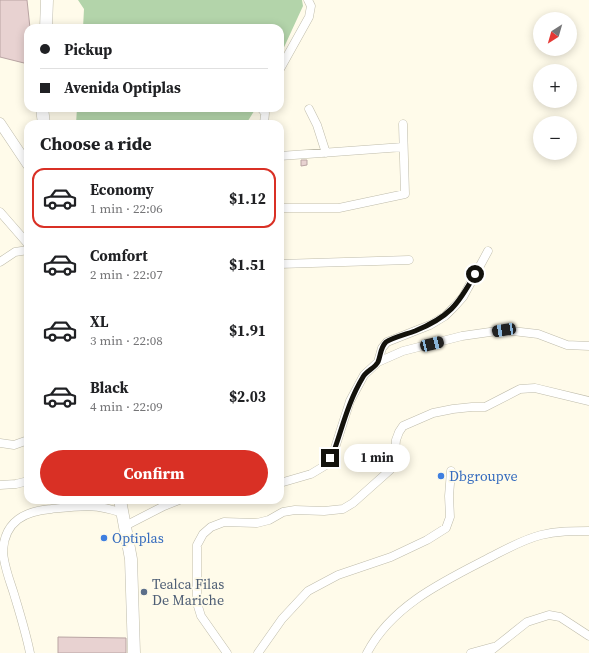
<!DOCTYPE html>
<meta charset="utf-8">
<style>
body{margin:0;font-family:"Source Serif 4",serif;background:#f2f2f2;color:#202124;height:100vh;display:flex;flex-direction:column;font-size:15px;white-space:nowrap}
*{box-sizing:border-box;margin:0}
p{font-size:13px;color:#757577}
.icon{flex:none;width:22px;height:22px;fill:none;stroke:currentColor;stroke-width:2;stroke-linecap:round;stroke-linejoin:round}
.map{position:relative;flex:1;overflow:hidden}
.sheet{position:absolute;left:24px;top:120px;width:260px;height:384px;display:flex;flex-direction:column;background:#fff;border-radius:12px;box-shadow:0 2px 10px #0003}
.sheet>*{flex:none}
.top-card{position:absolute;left:24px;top:24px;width:260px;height:88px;border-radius:12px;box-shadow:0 2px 10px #0003;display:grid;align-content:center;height:88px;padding:0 16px;background:#fff}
.needle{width:26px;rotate:217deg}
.buttons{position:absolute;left:533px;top:12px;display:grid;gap:8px}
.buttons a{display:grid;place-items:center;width:44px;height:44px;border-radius:50%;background:#fff;box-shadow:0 2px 10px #0003;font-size:20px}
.end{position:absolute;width:18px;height:18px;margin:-9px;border:5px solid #13120c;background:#fff;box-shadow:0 0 0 2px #fff}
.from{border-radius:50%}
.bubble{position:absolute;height:28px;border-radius:14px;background:#fff;box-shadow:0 2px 10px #0003;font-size:13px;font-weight:700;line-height:28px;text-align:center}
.car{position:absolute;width:12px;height:24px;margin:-12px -6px;border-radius:5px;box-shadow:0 0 3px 1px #0007;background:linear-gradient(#222 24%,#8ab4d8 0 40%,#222 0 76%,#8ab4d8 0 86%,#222 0)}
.top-card b{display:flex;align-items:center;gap:14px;height:38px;font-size:15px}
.top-card b+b{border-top:1px solid #e0e0e0}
.top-card i{width:10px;height:10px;background:#202124}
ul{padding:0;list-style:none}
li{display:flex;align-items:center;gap:12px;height:60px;margin:0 8px 6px;padding:0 8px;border:2px solid transparent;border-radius:12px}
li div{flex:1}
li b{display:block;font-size:15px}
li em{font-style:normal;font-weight:700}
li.selected{border-color:#d93025}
li>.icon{width:36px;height:36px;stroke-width:1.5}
h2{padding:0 16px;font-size:18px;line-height:48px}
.action{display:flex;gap:8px;margin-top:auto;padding:8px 16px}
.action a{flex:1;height:46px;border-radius:24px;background:#d93025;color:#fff;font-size:16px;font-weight:700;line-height:46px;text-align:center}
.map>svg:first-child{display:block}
.green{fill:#b3d4aa}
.building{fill:#e8d2d1;stroke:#b9a4a3}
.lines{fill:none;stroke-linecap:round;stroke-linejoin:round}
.minor-casing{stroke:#bfbcab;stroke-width:9}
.tertiary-casing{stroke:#bfbcab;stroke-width:11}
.primary-casing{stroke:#bfbcab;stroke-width:13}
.minor{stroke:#fff;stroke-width:8}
.tertiary{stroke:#fff;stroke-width:10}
.primary{stroke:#fff;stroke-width:12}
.route{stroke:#13120c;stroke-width:5}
.shop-dot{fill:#3f7fe0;stroke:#fffbea;stroke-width:1.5}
.service-dot{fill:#5c6f8a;stroke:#fffbea;stroke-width:1.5}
.labels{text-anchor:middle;stroke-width:3.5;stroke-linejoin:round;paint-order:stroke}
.shop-label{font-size:14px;fill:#366cbe;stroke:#fffbea;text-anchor:start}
.service-label{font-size:14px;fill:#4e5e75;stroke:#fffbea;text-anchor:start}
</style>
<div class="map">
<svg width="589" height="653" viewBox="0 0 589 653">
<rect width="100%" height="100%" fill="#fffbea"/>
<path class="green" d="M78 0H302L303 6 280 56V28H83L84 9Z
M77 108H256L246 124H76Z"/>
<path class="building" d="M0 0H27L30 28H28V64L0 57Z
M301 160H307V165L301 166Z
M58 637 126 638V653H58Z"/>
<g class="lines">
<defs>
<path id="minor" d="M280 69 309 17 311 6 308 0
M261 108 265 113 264 124
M309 109 317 125 326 153
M280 156 403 147
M280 208H339L405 194 403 124
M0 212 28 244
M0 262 15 252 28 250
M280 264 409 260
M378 362 382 348 387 342 430 325 445 316 454 307 463 297 488 251
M0 443 14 445 28 440
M280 483 311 474 326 465 334 451 350 401 364 375 378 362 403 351 462 336 504 330 538 334 567 345 589 346
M0 485 16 484 28 481
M125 526 164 506 179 500
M30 653C26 633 20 614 14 594 10 581 3 564 3 550 5 521 25 511 51 509 78 506 96 503 122 513
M227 653 201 616 197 603V545L203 534 211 527 224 522 257 523 269 520 283 512 295 510 324 511 343 509 353 503 390 470 394 461 396 440 399 432 403 426 433 413 453 409 472 407H485L520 389 535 388 589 401
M258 653 282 619 308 591 338 575 391 557 427 540 446 528 450 517 449 496 451 471
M367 653C391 607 440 583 485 560 503 551 521 540 541 535 557 531 572 531 589 531
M471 653 493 647
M488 653 527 622 549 615 560 617 589 636"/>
<path id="tertiary" d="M0 123 28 165"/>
<path id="primary" d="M46 28 47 0
M42 108 44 124
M120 500 131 559 134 653"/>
</defs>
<use href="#minor" class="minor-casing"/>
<use href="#tertiary" class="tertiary-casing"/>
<use href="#primary" class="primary-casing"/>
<use href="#minor" class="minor"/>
<use href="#tertiary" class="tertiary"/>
<use href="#primary" class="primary"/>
</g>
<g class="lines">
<path class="route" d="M330 458 334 451C343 425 349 400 363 377 366 371 375 368 378 362 381 355 380 348 386 342 392 338 407 334 415 331 449 317 458 305 475 274"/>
</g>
<g class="shop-dot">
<circle cx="441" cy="476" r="4"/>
<circle cx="104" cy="538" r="4"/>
</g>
<circle class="service-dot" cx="144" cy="592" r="4"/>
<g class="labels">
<g class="shop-label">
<text x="449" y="481">Dbgroupve</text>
<text x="112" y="543">Optiplas</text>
</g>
<g class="service-label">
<text x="152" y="589">Tealca Filas<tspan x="152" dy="16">De Mariche</tspan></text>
</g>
</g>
</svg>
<div class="buttons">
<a><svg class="needle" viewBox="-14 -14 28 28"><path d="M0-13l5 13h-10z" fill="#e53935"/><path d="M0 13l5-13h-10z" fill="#757577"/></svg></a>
<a>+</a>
<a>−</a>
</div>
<i class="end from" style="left:475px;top:274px"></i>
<i class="end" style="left:330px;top:458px"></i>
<div class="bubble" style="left:344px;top:444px;width:66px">1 min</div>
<i class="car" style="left:504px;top:330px;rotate:261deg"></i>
<i class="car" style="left:432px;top:344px;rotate:76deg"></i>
<div class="top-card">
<b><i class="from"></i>Pickup</b>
<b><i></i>Avenida Optiplas</b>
</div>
<section class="sheet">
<h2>Choose a ride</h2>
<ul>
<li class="selected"><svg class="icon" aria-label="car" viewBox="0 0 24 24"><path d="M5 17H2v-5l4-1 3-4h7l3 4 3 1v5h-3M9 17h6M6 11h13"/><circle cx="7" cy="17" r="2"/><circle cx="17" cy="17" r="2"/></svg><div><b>Economy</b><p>1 min · 22:06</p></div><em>$1.12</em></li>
<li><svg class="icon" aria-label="car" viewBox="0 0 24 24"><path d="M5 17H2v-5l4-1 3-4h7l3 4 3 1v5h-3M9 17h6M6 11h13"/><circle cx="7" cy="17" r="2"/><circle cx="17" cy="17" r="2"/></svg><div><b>Comfort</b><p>2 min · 22:07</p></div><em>$1.51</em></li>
<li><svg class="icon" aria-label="car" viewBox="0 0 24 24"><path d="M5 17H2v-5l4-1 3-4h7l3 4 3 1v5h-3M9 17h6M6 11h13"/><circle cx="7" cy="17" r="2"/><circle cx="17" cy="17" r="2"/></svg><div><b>XL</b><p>3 min · 22:08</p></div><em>$1.91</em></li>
<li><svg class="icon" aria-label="car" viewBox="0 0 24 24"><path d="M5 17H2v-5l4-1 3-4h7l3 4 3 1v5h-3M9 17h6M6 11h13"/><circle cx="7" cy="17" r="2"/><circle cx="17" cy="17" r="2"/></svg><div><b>Black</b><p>4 min · 22:09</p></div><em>$2.03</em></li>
</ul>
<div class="action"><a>Confirm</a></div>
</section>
</div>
